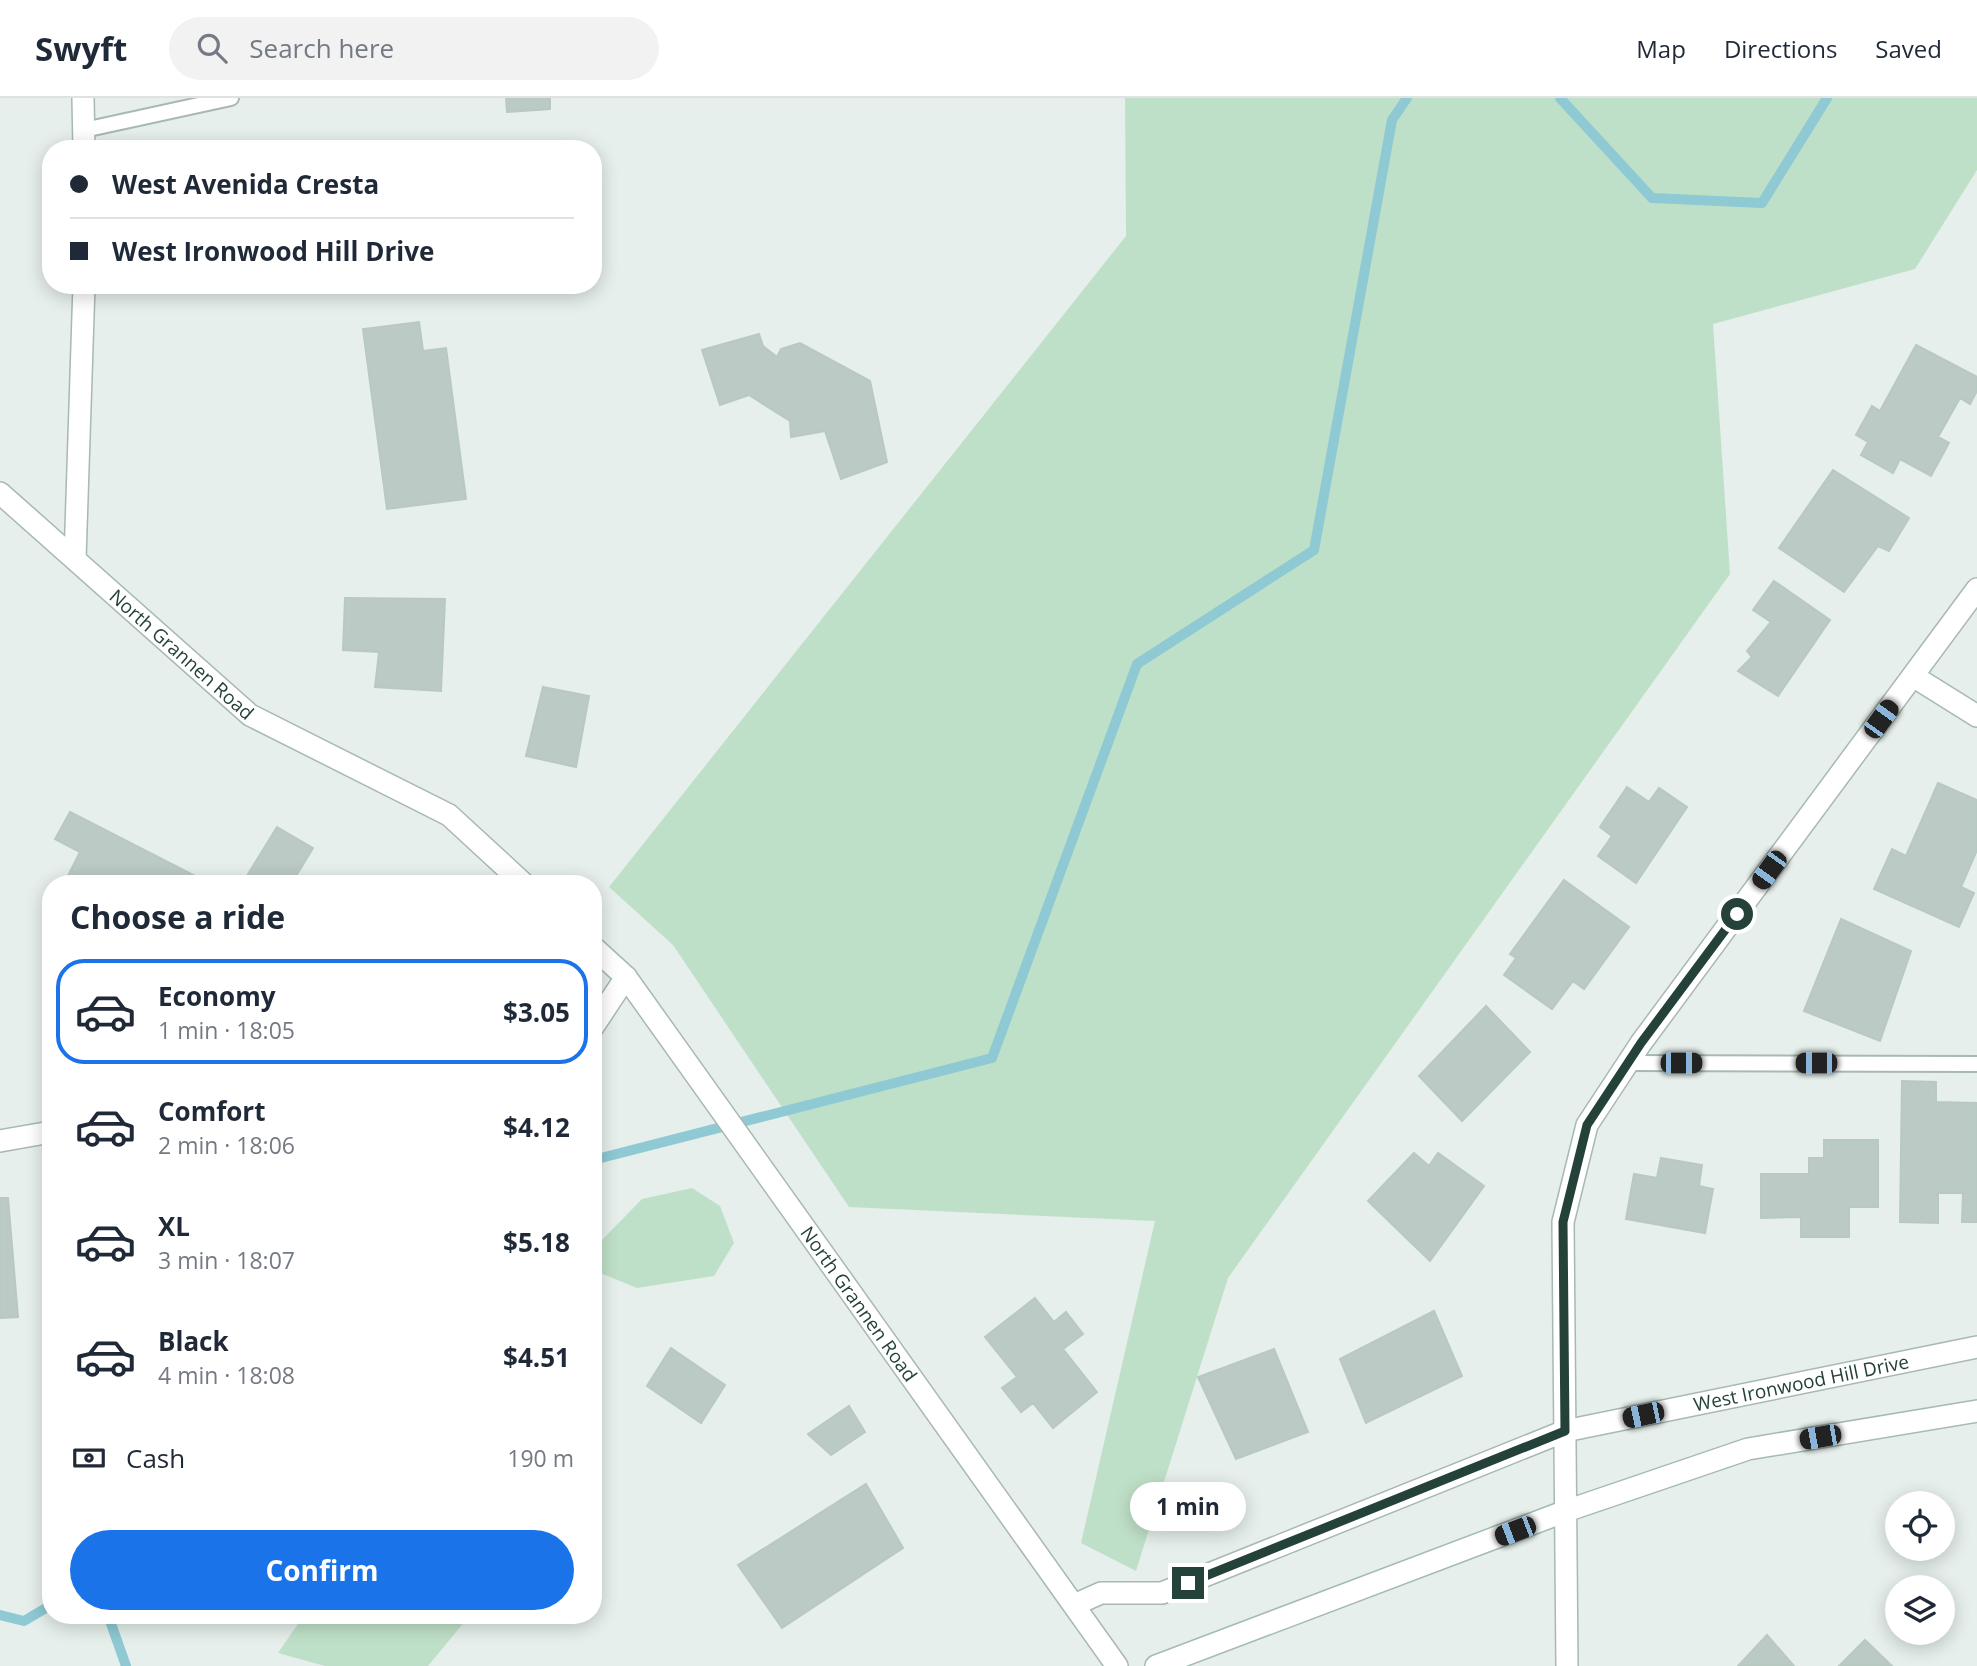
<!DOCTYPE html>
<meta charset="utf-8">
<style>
body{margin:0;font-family:"Open Sans",sans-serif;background:#f2f2f3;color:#1f2937;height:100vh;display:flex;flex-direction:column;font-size:26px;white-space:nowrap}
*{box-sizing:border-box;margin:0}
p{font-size:23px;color:#747a83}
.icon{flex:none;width:38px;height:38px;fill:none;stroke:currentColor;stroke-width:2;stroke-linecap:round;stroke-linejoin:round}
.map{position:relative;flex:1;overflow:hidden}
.sheet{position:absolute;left:42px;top:777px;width:560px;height:749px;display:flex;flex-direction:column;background:#fff;border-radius:28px;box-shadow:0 4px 18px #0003}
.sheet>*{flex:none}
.top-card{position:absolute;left:42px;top:42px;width:560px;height:154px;border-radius:28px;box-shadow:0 4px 18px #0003;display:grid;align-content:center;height:154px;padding:0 28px;background:#fff}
.buttons{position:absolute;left:1885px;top:1393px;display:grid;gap:14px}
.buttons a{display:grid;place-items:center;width:70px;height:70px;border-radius:50%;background:#fff;box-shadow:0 4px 18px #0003;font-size:35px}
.end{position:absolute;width:32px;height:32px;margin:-16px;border:9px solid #24423a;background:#fff;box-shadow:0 0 0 4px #fff}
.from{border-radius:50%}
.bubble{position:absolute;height:49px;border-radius:24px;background:#fff;box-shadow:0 4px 18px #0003;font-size:23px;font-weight:700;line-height:49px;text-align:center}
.car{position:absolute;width:21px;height:42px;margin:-21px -10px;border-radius:9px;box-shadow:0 0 5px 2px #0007;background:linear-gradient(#222 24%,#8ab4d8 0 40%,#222 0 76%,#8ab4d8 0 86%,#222 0)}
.top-card b{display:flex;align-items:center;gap:24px;height:66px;font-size:26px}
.top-card b+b{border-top:2px solid #e0e1e3}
.top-card i{width:18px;height:18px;background:#1f2937}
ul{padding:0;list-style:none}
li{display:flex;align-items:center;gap:21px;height:105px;margin:0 14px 10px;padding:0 14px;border:4px solid transparent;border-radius:28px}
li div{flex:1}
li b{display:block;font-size:26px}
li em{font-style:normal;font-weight:700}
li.active{border-color:#1a73e8}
li>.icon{width:63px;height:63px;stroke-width:1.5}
h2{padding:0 28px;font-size:32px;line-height:84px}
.pay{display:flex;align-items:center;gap:18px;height:77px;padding:0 28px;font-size:26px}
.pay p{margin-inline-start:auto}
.cta{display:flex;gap:14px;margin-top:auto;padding:14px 28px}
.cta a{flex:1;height:80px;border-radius:42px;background:#1a73e8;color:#fff;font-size:28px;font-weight:700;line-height:80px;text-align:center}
header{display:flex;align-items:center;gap:42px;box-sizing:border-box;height:98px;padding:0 35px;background:#fff;border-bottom:2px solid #e0e1e3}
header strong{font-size:33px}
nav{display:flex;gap:38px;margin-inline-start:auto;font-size:24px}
.search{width:490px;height:63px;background:#f2f2f3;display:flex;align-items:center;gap:18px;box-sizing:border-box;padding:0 24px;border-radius:38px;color:#747a83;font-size:26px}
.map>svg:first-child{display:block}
.park{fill:#bfe0c8}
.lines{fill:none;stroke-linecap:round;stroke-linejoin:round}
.stream{stroke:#8ec9d4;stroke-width:10}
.building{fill:#bbcac4;stroke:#b8c9c2;stroke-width:2}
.lane-casing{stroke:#a8b8b2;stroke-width:18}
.street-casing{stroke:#a8b8b2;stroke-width:24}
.secondary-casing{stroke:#a4bbb3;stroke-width:24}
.lane{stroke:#fff;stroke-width:14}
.street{stroke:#fff;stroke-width:21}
.secondary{stroke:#fff;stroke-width:21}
.route{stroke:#24423a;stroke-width:9}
.labels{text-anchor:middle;stroke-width:7;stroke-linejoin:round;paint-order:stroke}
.street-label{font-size:19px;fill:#24423a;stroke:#f7fbf9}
</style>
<header>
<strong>Swyft</strong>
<div class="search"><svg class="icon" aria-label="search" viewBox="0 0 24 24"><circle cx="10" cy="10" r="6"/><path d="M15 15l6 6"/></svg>Search here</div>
<nav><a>Map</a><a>Directions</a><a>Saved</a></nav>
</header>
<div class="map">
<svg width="1977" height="1568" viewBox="0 0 1977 1568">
<rect width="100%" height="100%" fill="#e6efeb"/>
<path class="park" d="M1125 0H1977V72L1915 171 1713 226 1730 476 1228 1180 1136 1473 1081 1445 1155 1123 849 1109 673 847 609 789 1126 138Z
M692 1090 720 1108 734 1145 714 1178 637 1190 593 1172V1156L602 1142 642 1101Z
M304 1517H470L428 1568H325L278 1555Z"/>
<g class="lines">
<path class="stream" d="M1560 0 1652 100 1762 105 1827 0
M593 1062 992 960 1137 566 1314 452 1392 22 1407 0
M0 1517 24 1523 51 1507
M108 1517 126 1568"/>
</g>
<path class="building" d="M506 0H550V11L507 14Z
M419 224 423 253 446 250 466 401 387 411 363 231Z
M759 236 763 248 777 259 781 251 800 245 870 283 887 364 841 381 825 333 791 339 790 323 749 297 720 307 702 252Z
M1916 247 1977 279V293L1970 306 1960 300 1938 339 1949 345 1931 378 1900 361 1893 375 1861 357 1868 344 1856 337 1872 308 1880 313Z
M1833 372 1909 420 1889 453 1878 448 1844 494 1779 450Z
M1774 483 1830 522 1778 598 1738 573 1752 559 1747 553 1771 524 1753 512Z
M345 500 445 501 441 593 375 589 379 554 343 552Z
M543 589 589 598 576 669 526 658Z
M1938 685 1977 702V752L1961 789 1974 795 1959 829 1874 791 1892 751 1906 758Z
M1627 689 1649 704 1659 690 1687 709 1636 785 1598 758 1612 738 1600 729Z
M70 714 201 781 199 786H64L80 754 55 741Z
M277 729 313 750 296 778 309 786H242Z
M1564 782 1629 829 1584 891 1573 883 1552 911 1504 877 1516 860 1510 856Z
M1841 821 1911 853 1880 943 1804 913Z
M1486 908 1530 954 1462 1023 1419 978Z
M1902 983 1936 984V1004L1977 1005V1124H1962L1963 1095H1938V1125L1900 1124Z
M1824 1042H1878V1109H1849V1139H1801V1119L1761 1120V1076H1809V1060H1824Z
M1414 1055 1429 1068 1438 1055 1484 1088 1430 1163 1368 1103Z
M1661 1060 1702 1067 1699 1088 1713 1091 1705 1135 1626 1121 1634 1076 1657 1080Z
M0 1100H8L18 1219 0 1220Z
M1035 1200 1054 1224 1066 1214 1083 1236 1063 1251 1097 1294 1053 1330 1033 1305 1021 1314 1002 1290 1017 1279 985 1239Z
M1434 1213 1462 1278 1366 1325 1340 1261Z
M671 1250 725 1287 701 1325 647 1288Z
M1274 1251 1308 1334 1236 1361 1198 1279Z
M849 1308 865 1334 831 1357 808 1336Z
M866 1386 903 1450 782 1530 738 1467Z
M1767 1537 1794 1568H1738Z
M1865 1542 1892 1568H1839Z"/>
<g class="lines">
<defs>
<path id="lane" d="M84 32 231 0
M1627 965 1977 966"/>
<g id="street">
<path d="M83 0 84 51"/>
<path id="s1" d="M0 395 250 617 449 717 524 786"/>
<path d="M75 461 84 187"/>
<path d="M1913 578 1977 618"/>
<path id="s2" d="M593 849 626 879 1117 1568"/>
<path d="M593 929 626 879"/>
<path d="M0 1043 51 1034"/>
<path id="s3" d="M1074 1507 1101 1495H1162L1565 1333 1977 1249"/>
<path d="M1567 1568 1563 1124 1587 1027 1641 945 1977 491"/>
</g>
<path id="secondary" d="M1156 1568 1566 1413 1748 1351 1977 1313"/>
</defs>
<use href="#lane" class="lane-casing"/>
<use href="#street" class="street-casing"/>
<use href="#secondary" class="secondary-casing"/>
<use href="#lane" class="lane"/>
<use href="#street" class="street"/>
<use href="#secondary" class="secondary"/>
</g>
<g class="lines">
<path class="route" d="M1188 1485 1565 1333 1563 1124 1587 1027 1641 945 1737 816"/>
</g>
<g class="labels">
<g class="street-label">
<text dy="7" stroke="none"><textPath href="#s1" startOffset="243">North Grannen Road</textPath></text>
<text dy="7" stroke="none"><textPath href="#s2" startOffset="446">North Grannen Road</textPath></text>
<text dy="7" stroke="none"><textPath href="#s3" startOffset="766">West Ironwood Hill Drive</textPath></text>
</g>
</g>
</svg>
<div class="buttons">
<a><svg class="icon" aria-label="locate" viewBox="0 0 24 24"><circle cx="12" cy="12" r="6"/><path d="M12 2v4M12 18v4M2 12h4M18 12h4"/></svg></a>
<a><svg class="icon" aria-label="layers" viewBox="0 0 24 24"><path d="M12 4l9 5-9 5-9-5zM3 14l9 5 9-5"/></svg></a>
</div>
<i class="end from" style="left:1737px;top:816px"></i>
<i class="end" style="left:1188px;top:1485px"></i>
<div class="bubble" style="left:1130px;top:1384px;width:116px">1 min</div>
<i class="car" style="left:1881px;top:621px;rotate:36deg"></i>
<i class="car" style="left:1769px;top:772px;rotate:216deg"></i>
<i class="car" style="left:1681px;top:965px;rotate:90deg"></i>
<i class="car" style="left:1816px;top:965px;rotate:270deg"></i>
<i class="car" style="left:1643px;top:1317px;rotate:258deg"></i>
<i class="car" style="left:1820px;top:1339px;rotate:260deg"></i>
<i class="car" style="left:1515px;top:1433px;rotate:249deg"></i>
<div class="top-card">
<b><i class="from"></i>West Avenida Cresta</b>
<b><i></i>West Ironwood Hill Drive</b>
</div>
<section class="sheet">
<h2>Choose a ride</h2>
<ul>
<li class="active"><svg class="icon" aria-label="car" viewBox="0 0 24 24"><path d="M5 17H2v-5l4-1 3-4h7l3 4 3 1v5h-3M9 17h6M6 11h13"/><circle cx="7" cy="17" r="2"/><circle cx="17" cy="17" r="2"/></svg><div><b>Economy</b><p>1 min · 18:05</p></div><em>$3.05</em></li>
<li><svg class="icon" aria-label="car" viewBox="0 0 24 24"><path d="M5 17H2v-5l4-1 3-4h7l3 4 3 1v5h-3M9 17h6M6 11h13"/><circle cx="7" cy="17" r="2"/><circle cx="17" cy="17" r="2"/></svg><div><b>Comfort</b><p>2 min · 18:06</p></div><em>$4.12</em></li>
<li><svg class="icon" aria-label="car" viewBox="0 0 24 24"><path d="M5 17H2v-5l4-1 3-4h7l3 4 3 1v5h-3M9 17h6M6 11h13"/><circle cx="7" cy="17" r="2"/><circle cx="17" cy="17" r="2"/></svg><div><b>XL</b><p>3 min · 18:07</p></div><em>$5.18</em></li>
<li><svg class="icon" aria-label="car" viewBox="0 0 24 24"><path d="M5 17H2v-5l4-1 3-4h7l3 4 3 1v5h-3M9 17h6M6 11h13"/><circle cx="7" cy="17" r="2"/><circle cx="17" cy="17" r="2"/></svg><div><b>Black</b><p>4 min · 18:08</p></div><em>$4.51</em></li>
</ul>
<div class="pay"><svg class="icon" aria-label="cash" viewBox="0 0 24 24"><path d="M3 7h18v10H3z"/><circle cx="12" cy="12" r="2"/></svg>Cash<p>190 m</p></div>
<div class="cta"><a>Confirm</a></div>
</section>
</div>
